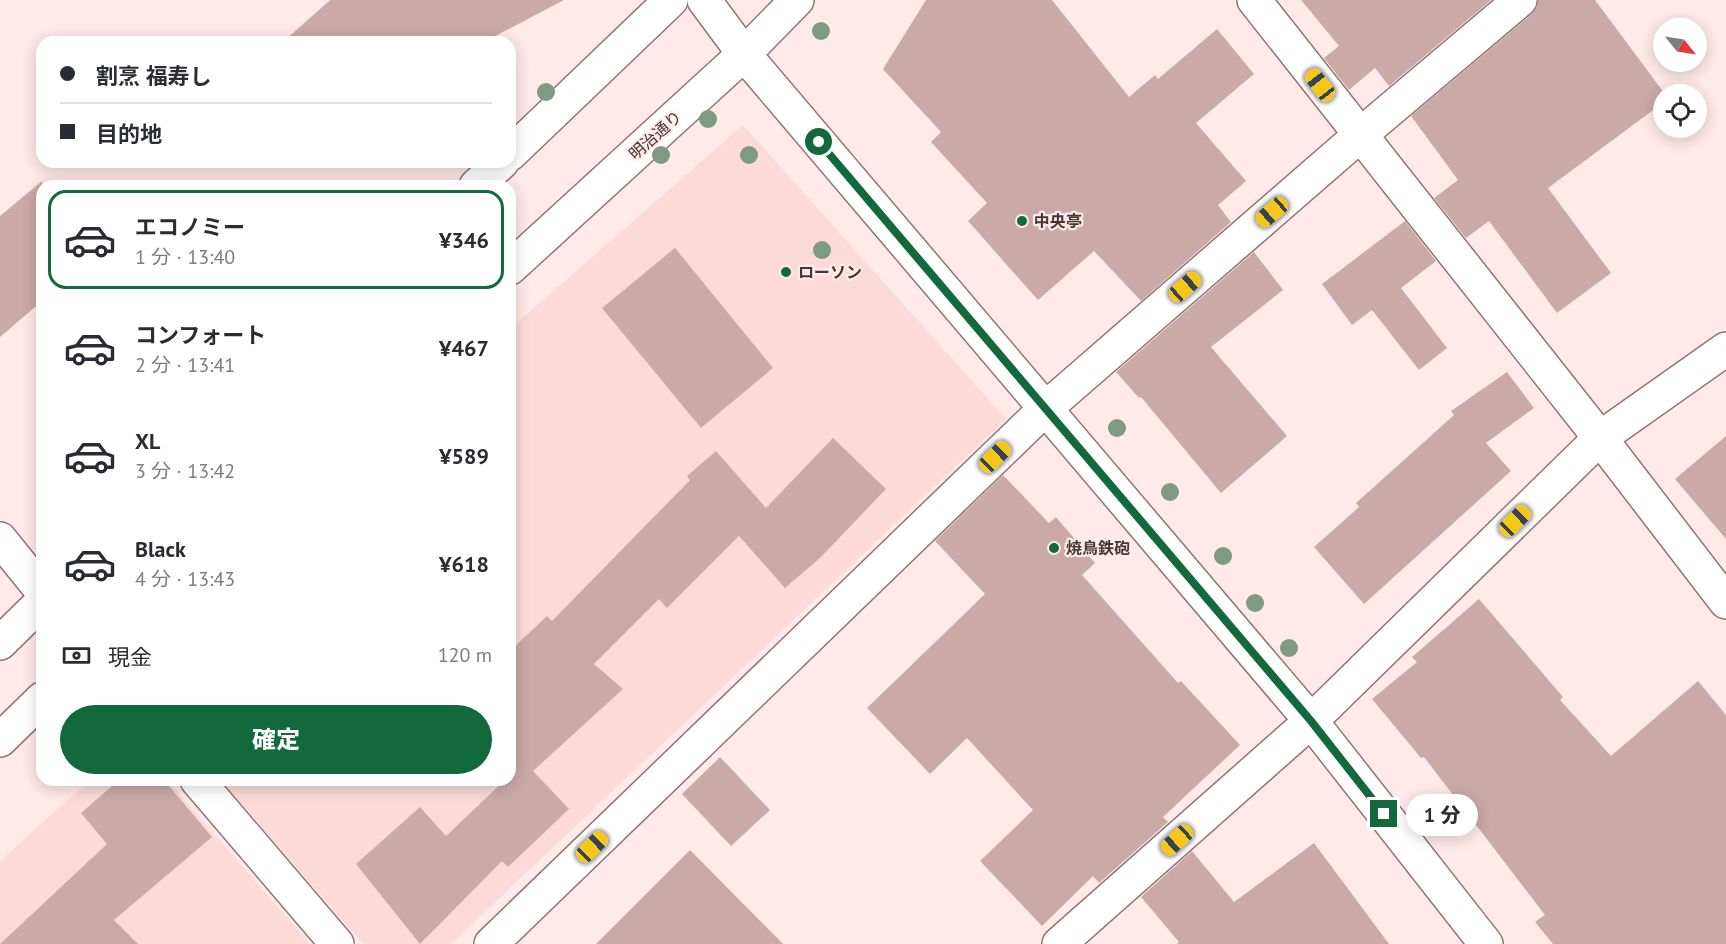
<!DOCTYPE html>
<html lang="ja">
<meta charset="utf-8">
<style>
body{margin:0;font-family:"PT Sans","Noto Sans JP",sans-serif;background:#f7f7f7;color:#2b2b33;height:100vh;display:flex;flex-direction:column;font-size:22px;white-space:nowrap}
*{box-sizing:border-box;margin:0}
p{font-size:20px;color:#7c7c81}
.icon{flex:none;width:33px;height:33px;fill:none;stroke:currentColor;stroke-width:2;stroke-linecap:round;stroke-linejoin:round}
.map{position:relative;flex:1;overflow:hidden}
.drawer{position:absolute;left:36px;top:180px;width:480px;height:606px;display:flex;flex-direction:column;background:#fff;border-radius:18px;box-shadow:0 3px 15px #0003}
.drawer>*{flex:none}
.top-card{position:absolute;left:36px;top:36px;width:480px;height:132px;border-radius:18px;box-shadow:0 3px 15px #0003;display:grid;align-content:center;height:132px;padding:0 24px;background:#fff}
.needle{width:39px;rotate:120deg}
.buttons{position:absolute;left:1653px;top:18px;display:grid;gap:12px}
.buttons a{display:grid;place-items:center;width:54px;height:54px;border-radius:50%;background:#fff;box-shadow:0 3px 15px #0003;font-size:30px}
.end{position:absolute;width:27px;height:27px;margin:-14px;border:8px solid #12693b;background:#fff;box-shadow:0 0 0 3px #fff}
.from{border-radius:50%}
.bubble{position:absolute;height:42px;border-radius:21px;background:#fff;box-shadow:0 3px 15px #0003;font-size:20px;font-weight:800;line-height:42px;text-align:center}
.car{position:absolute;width:18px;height:36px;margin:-18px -9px;border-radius:8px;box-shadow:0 0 4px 2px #0007;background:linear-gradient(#f5c518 24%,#345 0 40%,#f5c518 0 76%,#345 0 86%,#f5c518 0)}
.top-card b{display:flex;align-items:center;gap:21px;height:57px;font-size:22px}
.top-card b+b{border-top:2px solid #e1e1e2}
.top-card i{width:15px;height:15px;background:#2b2b33}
ul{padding:10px 0 0;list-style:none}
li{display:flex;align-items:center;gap:18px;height:99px;margin:0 12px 9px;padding:0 12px;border:3px solid transparent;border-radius:18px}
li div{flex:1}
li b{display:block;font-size:22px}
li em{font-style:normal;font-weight:800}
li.current{border-color:#12693b}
li>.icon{width:54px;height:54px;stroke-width:1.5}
.pay{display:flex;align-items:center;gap:15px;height:66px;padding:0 24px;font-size:22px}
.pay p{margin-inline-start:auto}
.action{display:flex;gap:12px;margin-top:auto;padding:12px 24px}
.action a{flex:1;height:69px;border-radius:36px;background:#12693b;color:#fff;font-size:24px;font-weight:800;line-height:69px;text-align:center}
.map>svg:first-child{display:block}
.built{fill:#fcdad8}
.building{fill:#caaaa7}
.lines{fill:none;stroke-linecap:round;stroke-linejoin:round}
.minor-casing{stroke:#927472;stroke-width:36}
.tertiary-casing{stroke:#927472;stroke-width:36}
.secondary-casing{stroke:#927472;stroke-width:36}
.minor{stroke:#fff;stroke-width:33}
.tertiary{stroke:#fff;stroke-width:33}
.secondary{stroke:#fff;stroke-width:33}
.tree{fill:#7e9984}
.route{stroke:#12693b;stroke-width:8}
.poi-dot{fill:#12693b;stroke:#ffeae9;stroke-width:2}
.labels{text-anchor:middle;stroke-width:4.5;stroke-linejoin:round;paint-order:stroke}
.street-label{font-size:16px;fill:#443736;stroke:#ffeae9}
.poi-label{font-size:16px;font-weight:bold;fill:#443736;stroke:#ffeae9;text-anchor:start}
</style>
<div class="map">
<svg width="1726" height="944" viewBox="0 0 1726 944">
<rect width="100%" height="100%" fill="#ffeae9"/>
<path class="built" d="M743 125 1006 419 451 944H363L221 780H510V329Z
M90 780H167L310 944H0V861Z"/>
<path class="building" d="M330 0H564L484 42H283Z
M926 0H1052L1129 97 1155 75 1158 79 1217 29 1254 74 1196 123 1246 181 1218 205 1231 222 1141 301 1094 251 1038 300 968 221 987 203 931 142 941 132 883 69Z
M1301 0H1491L1389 86 1375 68 1349 90 1324 58 1339 46Z
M1538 0H1595L1665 94 1664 102 1548 188 1611 273 1557 313 1489 221 1466 238 1434 198 1458 180 1411 116 1532 14 1537 7Z
M42 181V301L0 337V216Z
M1405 221 1436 261 1401 288 1447 348 1419 370 1372 310 1352 325 1322 284Z
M675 248 773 368 701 428 602 308Z
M1254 252 1283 290 1211 347 1287 436 1221 493 1141 397 1139 398 1116 372Z
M1507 372 1534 408 1486 443 1511 471 1364 604 1314 547 1359 507 1356 503 1454 415 1451 411Z
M1726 436V539L1675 479Z
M833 438 886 489 820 558 785 588 739 536 667 608 659 599 594 664 623 689 533 771 569 809 508 867 502 861 420 944 356 864 420 807 446 836 505 780H510V651L547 616 552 621 690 480 687 476 716 451 766 508Z
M1003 475 1049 523 1056 517 1095 563 1082 575 1178 683 1181 681 1240 745 1163 817 1168 822 1099 883 1093 876 1042 926 980 861 1033 810 967 738 930 774 867 708 985 594 935 541Z
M1479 599 1563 697 1560 700 1611 756 1698 681 1726 715V944H1553L1535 922 1545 915 1424 757 1421 758 1372 699 1417 662 1412 657Z
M720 757 770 810 731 846 682 794Z
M119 780H164L212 837 114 920 138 944H0L107 844 81 813Z
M1314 843 1389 944H1177L1179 942 1141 897 1192 851 1234 902Z
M690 850 783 944H596Z"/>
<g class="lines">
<defs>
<path id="minor" d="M1254 0 1600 438 1726 602
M0 539 42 591
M491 944 1046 408 1359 136 1520 0
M1059 944 1311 721 1600 438 1726 349"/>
<path id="tertiary" d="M704 0 744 54 1311 721 1486 944
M197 780 337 944"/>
<path id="secondary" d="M510 154 671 0
M476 186 502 162
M510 268 744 54 797 0
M0 643 42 602
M0 740 42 699"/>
</defs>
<use href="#minor" class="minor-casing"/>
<use href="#tertiary" class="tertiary-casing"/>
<use href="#secondary" class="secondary-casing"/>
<use href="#minor" class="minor"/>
<use href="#tertiary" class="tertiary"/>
<use href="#secondary" class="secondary"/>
</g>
<g class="tree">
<circle cx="821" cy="31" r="9"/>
<circle cx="546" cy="92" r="9"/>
<circle cx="708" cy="119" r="9"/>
<circle cx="661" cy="155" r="9"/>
<circle cx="749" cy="155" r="9"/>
<circle cx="822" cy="250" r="9"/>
<circle cx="1117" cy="428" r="9"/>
<circle cx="1170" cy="492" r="9"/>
<circle cx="1223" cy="556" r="9"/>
<circle cx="1255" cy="603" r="9"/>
<circle cx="1289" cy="648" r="9"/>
</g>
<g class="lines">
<path class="route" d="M819 142 1311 721 1384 814"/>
</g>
<g class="poi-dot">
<circle cx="1022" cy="221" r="6"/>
<circle cx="786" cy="272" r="6"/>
<circle cx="1054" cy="548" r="6"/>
</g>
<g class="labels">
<g class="street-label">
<text transform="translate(655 135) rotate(-42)" y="6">明治通り</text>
</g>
<g class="poi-label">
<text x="1034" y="227">中央亭</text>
<text x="798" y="278">ローソン</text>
<text x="1066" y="554">焼鳥鉄砲</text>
</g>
</g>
</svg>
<div class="buttons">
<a><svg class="needle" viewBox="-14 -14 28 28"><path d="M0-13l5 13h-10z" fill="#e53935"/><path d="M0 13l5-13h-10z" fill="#7c7c81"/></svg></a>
<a><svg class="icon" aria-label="locate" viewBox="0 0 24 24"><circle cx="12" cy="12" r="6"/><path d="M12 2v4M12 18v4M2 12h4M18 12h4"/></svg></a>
</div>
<i class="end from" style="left:819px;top:142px"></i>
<i class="end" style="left:1384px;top:814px"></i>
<div class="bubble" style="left:1406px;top:794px;width:72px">1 分</div>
<i class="car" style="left:1320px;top:85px;rotate:322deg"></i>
<i class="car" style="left:1272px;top:212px;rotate:229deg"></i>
<i class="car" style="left:1185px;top:287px;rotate:49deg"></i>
<i class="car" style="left:995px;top:457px;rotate:46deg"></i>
<i class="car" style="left:1515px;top:521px;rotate:46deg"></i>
<i class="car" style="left:1177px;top:840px;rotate:228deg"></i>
<i class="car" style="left:592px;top:847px;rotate:46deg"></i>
<div class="top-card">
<b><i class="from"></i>割烹 福寿し</b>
<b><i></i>目的地</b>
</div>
<section class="drawer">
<ul>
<li class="current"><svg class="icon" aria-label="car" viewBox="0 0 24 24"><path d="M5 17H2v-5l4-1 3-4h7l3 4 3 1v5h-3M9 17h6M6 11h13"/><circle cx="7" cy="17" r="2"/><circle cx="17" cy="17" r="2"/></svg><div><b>エコノミー</b><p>1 分 · 13:40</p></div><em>¥346</em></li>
<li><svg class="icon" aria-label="car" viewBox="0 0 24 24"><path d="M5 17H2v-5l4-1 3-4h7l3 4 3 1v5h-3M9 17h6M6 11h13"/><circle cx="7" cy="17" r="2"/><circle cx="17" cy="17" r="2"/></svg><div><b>コンフォート</b><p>2 分 · 13:41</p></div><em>¥467</em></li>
<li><svg class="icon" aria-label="car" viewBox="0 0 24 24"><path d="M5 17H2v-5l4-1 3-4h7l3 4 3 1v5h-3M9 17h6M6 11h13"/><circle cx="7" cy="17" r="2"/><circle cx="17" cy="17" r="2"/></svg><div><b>XL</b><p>3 分 · 13:42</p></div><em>¥589</em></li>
<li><svg class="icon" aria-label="car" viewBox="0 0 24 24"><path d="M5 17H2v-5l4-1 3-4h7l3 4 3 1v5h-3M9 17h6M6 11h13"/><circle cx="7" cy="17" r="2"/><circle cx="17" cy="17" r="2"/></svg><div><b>Black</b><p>4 分 · 13:43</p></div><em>¥618</em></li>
</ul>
<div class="pay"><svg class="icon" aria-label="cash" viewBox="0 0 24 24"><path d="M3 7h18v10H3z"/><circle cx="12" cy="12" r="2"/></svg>現金<p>120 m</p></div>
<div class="action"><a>確定</a></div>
</section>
</div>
